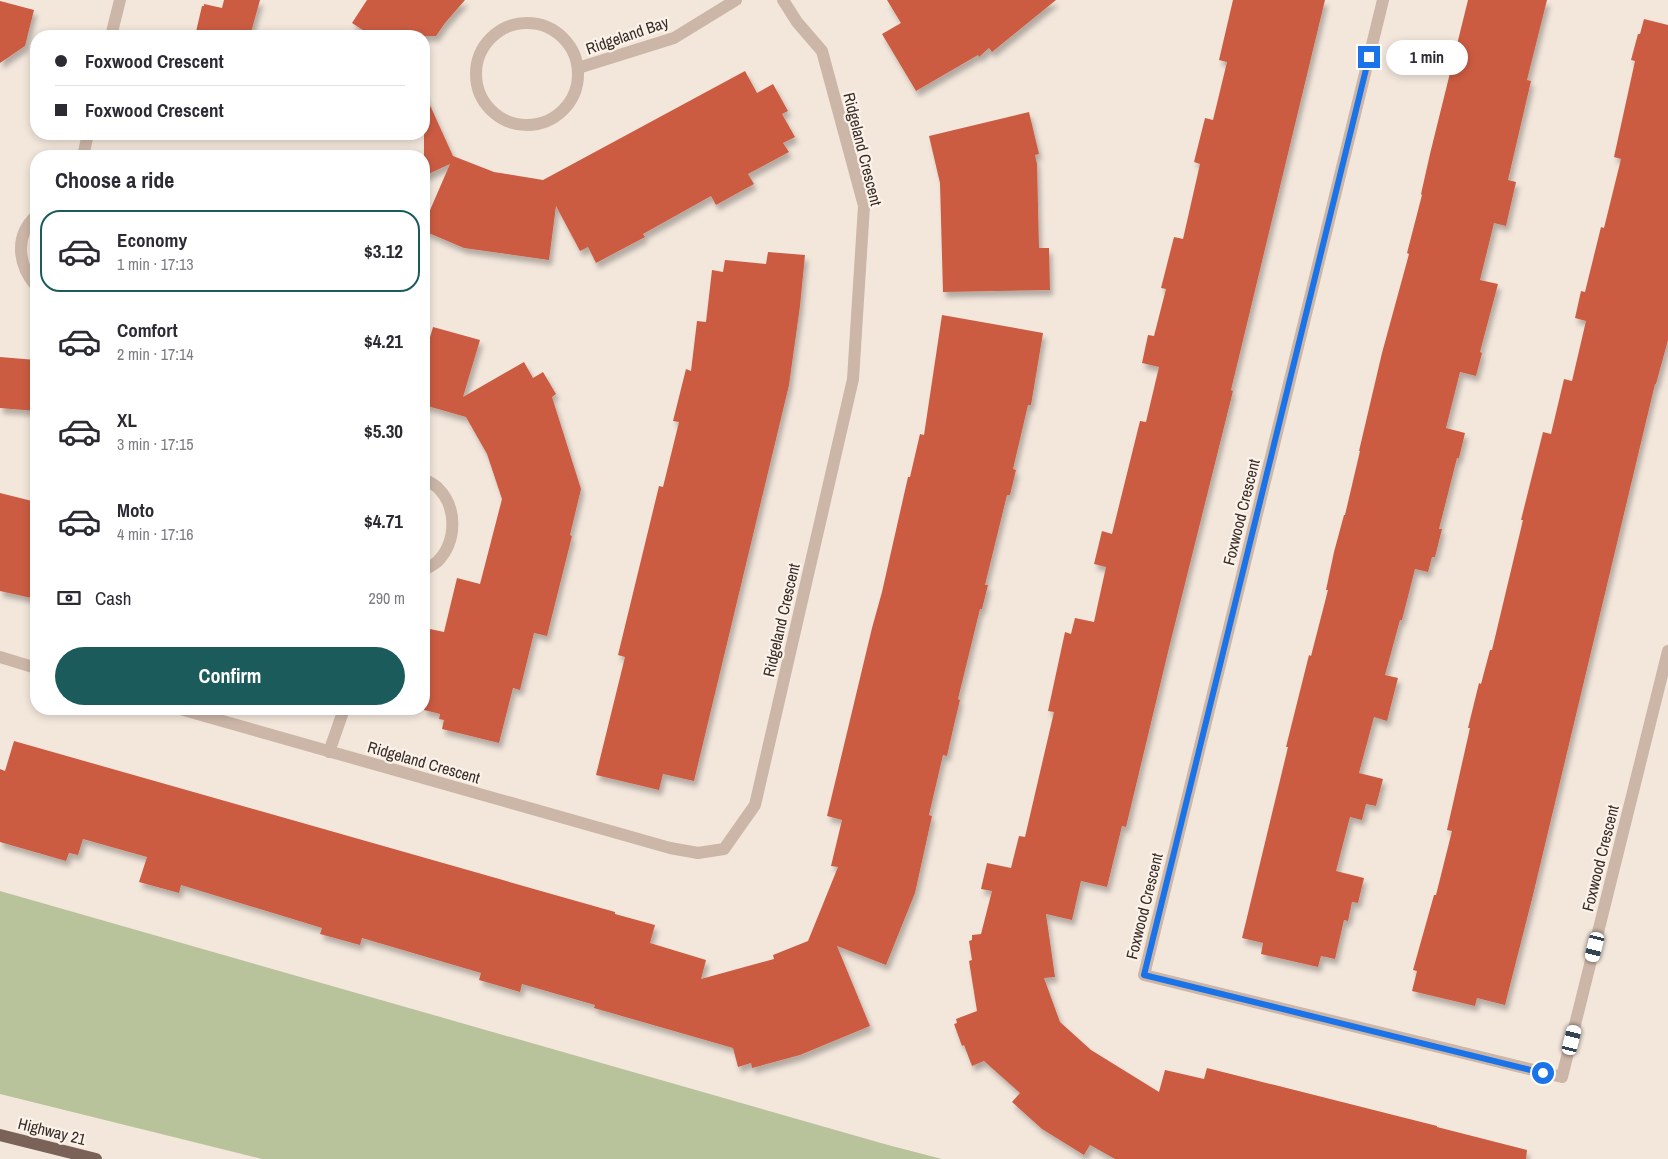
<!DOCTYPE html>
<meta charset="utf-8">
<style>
body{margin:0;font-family:"Archivo Narrow",sans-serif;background:#f2f2f3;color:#2b2b33;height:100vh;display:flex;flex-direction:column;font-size:19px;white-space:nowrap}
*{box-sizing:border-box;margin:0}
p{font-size:16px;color:#7c7c81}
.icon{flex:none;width:28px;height:28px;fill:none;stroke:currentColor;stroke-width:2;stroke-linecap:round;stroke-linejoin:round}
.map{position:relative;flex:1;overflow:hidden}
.side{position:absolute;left:30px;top:150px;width:400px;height:565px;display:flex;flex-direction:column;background:#fff;border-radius:20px;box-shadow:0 2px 8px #0003}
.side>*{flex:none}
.guide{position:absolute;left:30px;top:30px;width:400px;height:110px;border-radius:20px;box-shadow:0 2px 8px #0003;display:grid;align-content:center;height:110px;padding:0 25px;background:#fff}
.end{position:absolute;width:22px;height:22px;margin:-11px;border:6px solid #1a73e8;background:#fff;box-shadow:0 0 0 2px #fff}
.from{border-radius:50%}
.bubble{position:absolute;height:35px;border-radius:18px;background:#fff;box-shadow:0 2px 8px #0003;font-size:16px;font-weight:700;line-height:35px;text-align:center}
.car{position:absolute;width:15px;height:30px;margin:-15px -8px;border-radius:6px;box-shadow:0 0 4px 1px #0007;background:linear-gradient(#fff 24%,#345 0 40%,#fff 0 76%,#345 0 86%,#fff 0)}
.guide b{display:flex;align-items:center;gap:18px;height:48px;font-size:19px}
.guide b+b{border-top:1px solid #e1e1e2}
.guide i{width:12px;height:12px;background:#2b2b33}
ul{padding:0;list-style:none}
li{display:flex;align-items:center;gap:15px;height:82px;margin:0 10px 8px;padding:0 15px;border:2px solid transparent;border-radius:20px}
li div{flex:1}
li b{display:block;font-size:19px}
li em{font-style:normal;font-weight:700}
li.current{border-color:#1c5b5c}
li>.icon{width:45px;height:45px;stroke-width:1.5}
h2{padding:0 25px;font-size:22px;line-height:60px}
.pay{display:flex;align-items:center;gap:12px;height:55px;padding:0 25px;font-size:19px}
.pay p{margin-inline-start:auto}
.primary-button{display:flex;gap:10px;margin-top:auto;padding:10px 25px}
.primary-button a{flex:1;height:58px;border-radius:30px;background:#1c5b5c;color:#fff;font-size:20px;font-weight:700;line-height:58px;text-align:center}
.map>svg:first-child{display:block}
.green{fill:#b8c39b}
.building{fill:#cb5c43;filter:url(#shadow)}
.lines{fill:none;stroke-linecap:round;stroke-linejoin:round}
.street{stroke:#ccb6a7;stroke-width:12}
.primary{stroke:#7b6259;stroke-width:12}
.route{stroke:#1a73e8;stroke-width:6}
.labels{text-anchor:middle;stroke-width:4.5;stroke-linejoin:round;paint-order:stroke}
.street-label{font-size:16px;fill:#382c28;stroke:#fbf2e9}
</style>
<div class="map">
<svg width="1668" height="1159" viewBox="0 0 1668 1159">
<defs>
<filter id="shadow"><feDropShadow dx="3" dy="5.5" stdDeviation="2.5" flood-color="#0004"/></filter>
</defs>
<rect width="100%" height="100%" fill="#f3e7dc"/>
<path class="green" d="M0 891 888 1145 942 1159H262L0 1094Z"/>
<path class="building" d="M224 0H260L250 36H195L202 6H204V4L222 8Z
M367 0H465L445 23 436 36H372L352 23Z
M887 0H1056L992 52 989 48 979 57 978 55 916 91 882 34 901 23Z
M1233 0H1325L1231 390 1233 391 1168 652 1126 827 1122 826 1107 887 1081 881 1072 920 1046 914 1055 977 1044 978 1060 1022 1091 1050 1159 1092 1165 1070 1204 1079 1207 1068 1437 1126V1127L1527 1150 1526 1159H1115L1090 1145 1084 1155 1042 1129 1012 1102 1020 1093 984 1061 972 1066 964 1045 962 1046 954 1024 957 1023 956 1019 977 1011 969 961 972 960 969 941 972 940V935L981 934 992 891 981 889 987 863 1011 868 1019 836 1025 837 1054 712 1048 711 1065 632 1071 634 1075 618 1094 622 1106 567 1094 564 1102 531 1112 534 1140 421 1146 422 1159 367 1142 363 1148 335 1154 336 1166 289 1161 288 1174 237 1183 239 1200 164 1194 162 1205 118 1213 120 1227 62 1219 60Z
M1468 0H1547L1527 80 1531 81 1508 180 1516 182 1506 226 1494 223 1480 280 1498 284 1480 352 1482 353 1476 376 1460 372 1446 428 1465 433 1459 458H1457L1439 529H1442L1435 557H1432L1428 572 1415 569 1402 620H1400L1385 675 1398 678 1387 721 1374 717 1359 773 1383 779 1376 806 1366 804 1362 820 1350 817 1336 871 1364 878 1358 903 1352 902 1348 921 1344 920 1335 959 1321 956 1318 967 1261 954 1263 943 1242 938 1288 747H1286L1309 655 1311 656 1328 590H1326L1334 552 1344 515H1345L1360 451H1359L1382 353 1409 254 1407 253 1422 195 1421 194 1430 154Z
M0 1 34 10 25 46 0 63Z
M1644 19 1668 25V340L1656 384H1655L1533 895 1505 1005 1477 998 1475 1006 1412 991 1417 971 1413 970 1434 895H1436L1452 831 1447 830 1470 728H1468L1479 683 1481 684 1490 650H1492L1523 520H1521L1543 432 1551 434 1564 379 1572 381 1586 321 1575 318 1581 291 1585 292 1601 227 1604 228 1621 159 1614 157 1635 61 1631 60 1638 34H1640Z
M745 71 757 93 773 84 788 111 782 114 795 137 783 143 789 152 748 174 754 184 716 205 711 196 643 234 645 237 596 263 588 247 580 251 556 206 549 260 464 248 424 231V224L450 164 424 176V92L453 156 494 172 543 180Z
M1029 112 1039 154 1035 155 1037 164 1039 248H1049L1050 290 943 292 940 183 929 136Z
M768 252 805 255 800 306 789 385 694 781 663 774 659 790 596 775 625 657 618 655 659 486 663 487 679 422 673 421 686 369 691 371 697 321 706 322 712 270 723 272 725 260 766 264Z
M942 315 1043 333 1031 405H1028L1013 469 1016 470 1010 495H1007L985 585H988L982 609H980L958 699 960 700 954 725 947 756 943 755 929 815 932 816 915 893 886 965 837 946 870 1026 800 1055 752 1068 751 1063 738 1067 733 1048 594 1008 595 1005 522 984 520 992 479 980 481 973 362 938 360 945 320 934 322 928 181 885 179 893 139 882 147 857 83 839 78 855 69 853 66 861 0 842V769L5 771 14 741 615 912V914L655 925 650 943 706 960 701 979 774 959 773 955 808 941 838 867 831 866 842 820 827 816 872 628 882 592 908 477H910L920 434 924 435Z
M433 327 480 340 463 397 524 362 533 378 543 372 556 394 552 397 581 489 570 535 572 536 547 636 534 633 520 690 513 688 499 743 442 729 444 720 439 719 440 714 424 710V655L430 629 444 632 457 578 480 584 502 499 487 454 466 417 424 405V358Z
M0 357 36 360V411L0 408Z
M0 493 36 502V599L0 591Z"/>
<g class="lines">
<path class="street" d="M1383 0 1144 975 1562 1077 1668 651
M476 74a51 51 0 1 1 102 0a51 51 0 1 1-102 0Z
M111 36 120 0
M578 68 674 38 736 0
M83 156 88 134
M36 216C14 236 18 265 36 286
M424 479C428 481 433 484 437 487 458 507 457 542 437 562 433 565 428 568 424 570
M0 657 36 668
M180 709 670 848 698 853 724 849 755 805 853 379 864 206 822 51 797 22 783 0
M329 752 344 709"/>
<path class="primary" d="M0 1135 96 1159"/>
</g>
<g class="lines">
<path class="route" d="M1369 57 1144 975 1543 1073"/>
</g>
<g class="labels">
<g class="street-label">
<text transform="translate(627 35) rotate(-19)" y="6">Ridgeland Bay</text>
<text transform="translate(863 149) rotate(76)" y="6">Ridgeland Crescent</text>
<text transform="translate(1241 512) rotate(-76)" y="6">Foxwood Crescent</text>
<text transform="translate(781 620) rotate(-77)" y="6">Ridgeland Crescent</text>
<text transform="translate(424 762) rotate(16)" y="6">Ridgeland Crescent</text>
<text transform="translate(1600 858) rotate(-76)" y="6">Foxwood Crescent</text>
<text transform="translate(1144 906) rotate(-76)" y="6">Foxwood Crescent</text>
<text transform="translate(52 1131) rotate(14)" y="6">Highway 21</text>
</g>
</g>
</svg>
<i class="end from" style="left:1543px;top:1073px"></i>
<i class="end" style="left:1369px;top:57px"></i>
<div class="bubble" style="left:1386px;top:40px;width:82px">1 min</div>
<i class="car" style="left:1595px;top:947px;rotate:194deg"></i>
<i class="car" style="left:1572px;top:1040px;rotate:14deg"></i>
<div class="guide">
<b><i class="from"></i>Foxwood Crescent</b>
<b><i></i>Foxwood Crescent</b>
</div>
<section class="side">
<h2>Choose a ride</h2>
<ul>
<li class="current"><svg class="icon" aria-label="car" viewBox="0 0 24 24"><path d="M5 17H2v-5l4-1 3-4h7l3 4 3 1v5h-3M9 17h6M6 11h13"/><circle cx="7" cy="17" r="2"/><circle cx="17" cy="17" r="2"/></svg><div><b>Economy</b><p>1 min · 17:13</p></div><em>$3.12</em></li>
<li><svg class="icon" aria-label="car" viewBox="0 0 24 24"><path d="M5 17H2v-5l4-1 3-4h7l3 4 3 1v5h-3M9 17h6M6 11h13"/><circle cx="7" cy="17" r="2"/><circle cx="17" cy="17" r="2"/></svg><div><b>Comfort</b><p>2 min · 17:14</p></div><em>$4.21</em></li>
<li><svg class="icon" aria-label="car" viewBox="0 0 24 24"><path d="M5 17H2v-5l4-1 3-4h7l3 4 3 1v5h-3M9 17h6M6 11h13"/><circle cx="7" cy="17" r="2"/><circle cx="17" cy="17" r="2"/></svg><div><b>XL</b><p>3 min · 17:15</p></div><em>$5.30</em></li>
<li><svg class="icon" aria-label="car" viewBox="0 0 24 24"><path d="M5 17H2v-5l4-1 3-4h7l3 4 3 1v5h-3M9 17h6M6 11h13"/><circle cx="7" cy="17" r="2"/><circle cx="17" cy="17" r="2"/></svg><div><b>Moto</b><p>4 min · 17:16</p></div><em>$4.71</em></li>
</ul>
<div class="pay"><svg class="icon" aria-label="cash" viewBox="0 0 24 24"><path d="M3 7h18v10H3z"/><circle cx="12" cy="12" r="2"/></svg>Cash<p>290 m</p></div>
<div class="primary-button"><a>Confirm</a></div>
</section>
</div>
